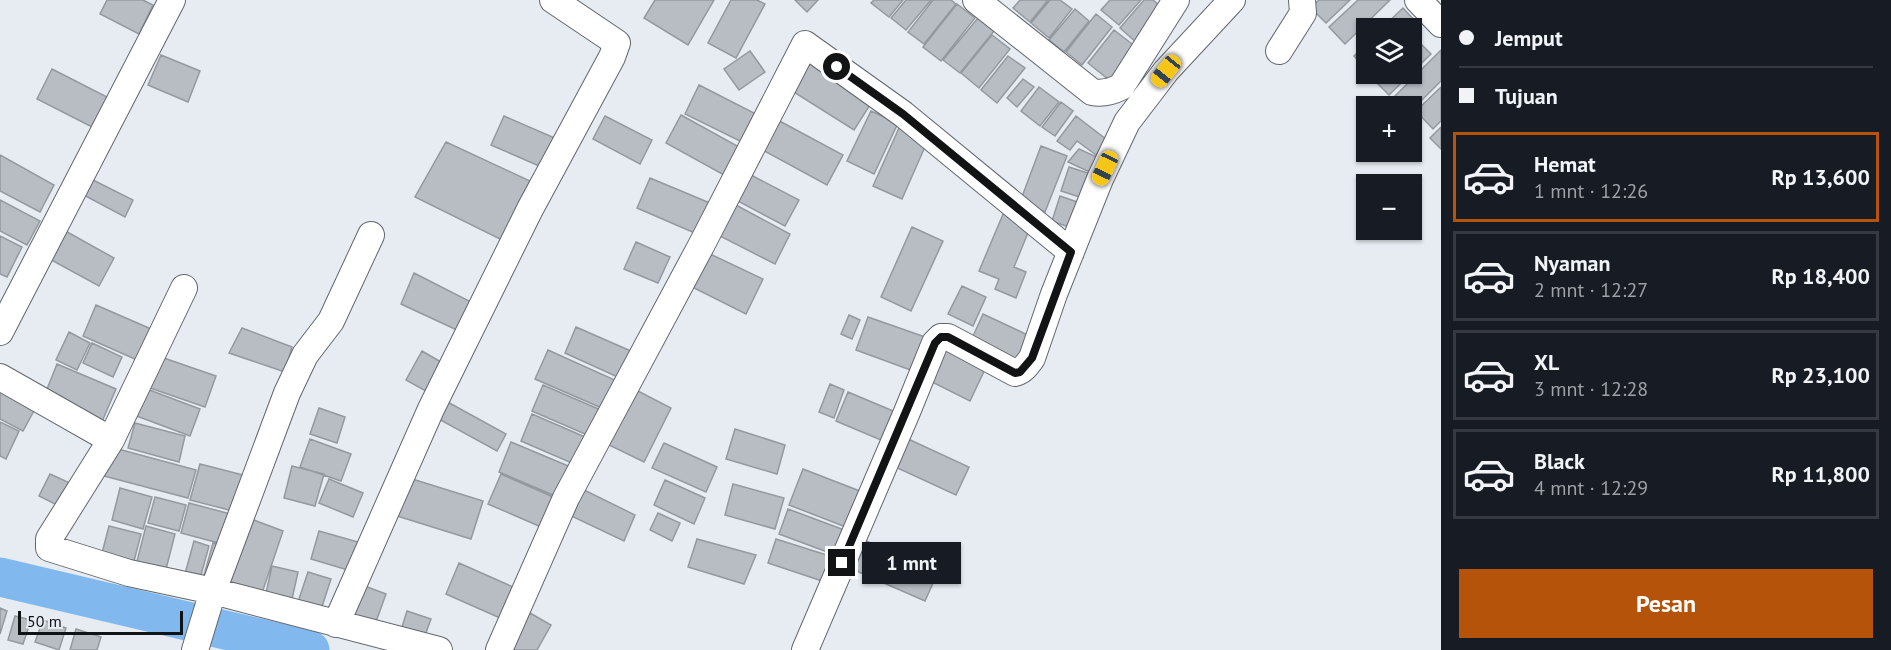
<!DOCTYPE html>
<html lang="id">
<meta charset="utf-8">
<style>
body{margin:0;font-family:"PT Sans",sans-serif;background:#242831;color:#f1f3f6;height:100vh;display:flex;flex-direction:column;font-size:22px;white-space:nowrap}
*{box-sizing:border-box;margin:0}
p{font-size:20px;color:#9ea1a6}
.icon{flex:none;width:33px;height:33px;fill:none;stroke:currentColor;stroke-width:2;stroke-linecap:round;stroke-linejoin:round}
.map{position:relative;flex:1;overflow:hidden}
.sheet{display:flex;flex-direction:column;background:#171b24;width:450px}
.sheet>*{flex:none}
.banner{display:grid;align-content:center;height:132px;padding:0 18px;background:#171b24}
.buttons{position:absolute;left:1356px;top:18px;display:grid;gap:12px}
.buttons a{display:grid;place-items:center;width:66px;height:66px;border-radius:0px;background:#171b24;box-shadow:0 2px 4px #0004;font-size:30px}
.scale{position:absolute;left:18px;bottom:15px;width:165px;box-sizing:border-box;padding-left:6px;border:3px solid #111315;border-top:0;font-size:16px;line-height:21px;white-space:nowrap;color:#111315;-webkit-text-stroke:4px #e6ecf2;paint-order:stroke}
.end{position:absolute;width:27px;height:27px;margin:-14px;border:8px solid #111315;background:#fff;box-shadow:0 0 0 3px #fff}
.from{border-radius:50%}
.bubble{position:absolute;height:42px;border-radius:0px;background:#171b24;box-shadow:0 2px 4px #0004;font-size:20px;font-weight:600;line-height:42px;text-align:center}
.car{position:absolute;width:18px;height:36px;margin:-18px -9px;border-radius:8px;box-shadow:0 0 4px 2px #0007;background:linear-gradient(#f5c518 24%,#345 0 40%,#f5c518 0 76%,#345 0 86%,#f5c518 0)}
.banner b{display:flex;align-items:center;gap:21px;height:57px;font-size:22px}
.banner b+b{border-top:2px solid #363941}
.banner i{width:15px;height:15px;background:#f1f3f6}
ul{padding:0;list-style:none}
li{display:flex;align-items:center;gap:18px;height:90px;margin:0 12px 9px;padding:0 6px;border:3px solid #363941;border-radius:0px}
li div{flex:1}
li b{display:block;font-size:22px}
li em{font-style:normal;font-weight:600}
li.active{border-color:#b45309}
li>.icon{width:54px;height:54px;stroke-width:1.5}
.button{display:flex;gap:12px;margin-top:auto;padding:12px 18px}
.button a{flex:1;height:69px;border-radius:0px;background:#b45309;color:#fff;font-size:24px;font-weight:600;line-height:69px;text-align:center}
main{display:flex;flex:1;min-height:0}
.map>svg:first-child{display:block}
.lines{fill:none;stroke-linecap:round;stroke-linejoin:round}
.river{stroke:#81b9ee;stroke-width:39}
.building{fill:#b7bdc3;stroke:#94999f;stroke-width:1.5}
.minor-casing{stroke:#62676d;stroke-width:28}
.minor{stroke:#fff;stroke-width:26}
.route{stroke:#111315;stroke-width:8}
</style>
<main>
<div class="map">
<svg width="1441" height="650" viewBox="0 0 1441 650">
<rect width="100%" height="100%" fill="#e6ecf2"/>
<g class="lines">
<path class="river" d="M0 577 310 650"/>
</g>
<path class="building" d="M107 0H143L153 5 139 34 100 14Z
M655 0H714L688 45 644 18Z
M731 0H757L765 4 736 58 708 43Z
M795 0H818L807 12Z
M874 0H903L889 17 871 3Z
M906 0H931L906 30 891 18Z
M933 0H951L956 4 924 44 908 32Z
M1020 0H1048L1030 22 1013 8Z
M1050 0H1060L1072 9 1049 38 1031 23Z
M1110 0H1141L1119 25 1101 10Z
M1144 0H1153L1166 11 1138 44 1120 28Z
M1319 0H1350L1326 23 1311 8Z
M1358 0H1390L1345 44 1329 27Z
M957 4 975 18 941 61 923 47Z
M1403 8 1417 23 1412 29 1382 28Z
M1075 9 1089 21 1064 52 1049 40Z
M1096 14 1112 27 1082 65 1066 52Z
M978 18 994 31 960 73 943 60Z
M1114 30 1136 47 1109 80 1088 63Z
M992 35 1010 49 979 88 961 73Z
M1413 36 1431 54 1389 95 1371 77 1375 74H1412V37Z
M1366 44V69L1354 56Z
M1441 50V81L1412 110V106H1401L1393 98Z
M750 51 765 72 739 90 724 69Z
M161 55 200 71 188 102 148 85Z
M809 56 875 97 854 130 789 89Z
M1008 56 1025 68 997 103 981 90Z
M52 69 111 99 96 129 37 99Z
M1023 79 1034 87 1017 107 1007 98Z
M699 85 756 114 742 142 685 114Z
M1039 87 1059 102 1040 126 1021 111Z
M1441 87V121L1433 129 1416 111Z
M1061 102 1073 111 1055 136 1042 127Z
M871 111 898 123 874 174 847 161Z
M681 115 739 147 724 175 666 143Z
M504 116 559 140 546 169 491 145Z
M605 116 652 140 640 164 593 139Z
M1076 116 1107 140 1096 155 1077 141 1070 150 1057 141Z
M772 117 843 155 827 185 757 147Z
M1441 127V149L1430 138Z
M899 128 928 140 902 199 873 186Z
M446 142 530 181 502 240 415 197Z
M1041 146 1067 156 1045 212 1020 202Z
M1079 149 1101 159 1094 174 1068 162Z
M0 155 54 185 40 212 0 191Z
M1069 167 1097 176 1089 200 1061 191Z
M749 174 799 200 785 226 736 200Z
M87 177 133 200 125 217 78 192Z
M650 178 717 206 704 237 637 208Z
M1060 196 1086 205 1077 230 1052 221Z
M0 200 40 221 27 245 0 231Z
M734 204 790 234 775 264 718 235Z
M1004 212 1032 223 1014 267 1026 272 1016 298 995 289 999 279 979 271Z
M912 227 943 241 911 311 881 297Z
M60 228 114 258 99 286 44 256Z
M0 236 22 247 7 277 0 274Z
M636 242 670 257 658 283 624 269Z
M708 253 763 279 746 314 692 287Z
M414 273 473 303 459 331 401 304Z
M962 286 986 297 973 326 948 314Z
M96 305 151 329 137 360 83 336Z
M983 314 1030 336 1016 366 969 345Z
M849 315 860 320 852 339 841 334Z
M868 317 928 338 916 372 856 350Z
M576 327 633 352 622 379 565 353Z
M242 328 292 347 285 372 229 353Z
M69 332 90 343 77 370 56 360Z
M939 341 987 365 970 401 922 377Z
M92 343 122 357 113 377 83 363Z
M548 350 617 381 604 409 535 379Z
M422 351 448 366 431 394 406 380Z
M161 357 216 376 205 407 150 388Z
M57 364 116 389 101 424 43 399Z
M830 384 844 390 834 418 819 412Z
M543 385 603 411 592 437 532 411Z
M0 388 36 407 23 431 0 419Z
M144 388 200 409 190 436 134 415Z
M636 390 671 408 644 462 609 445Z
M848 392 893 411 881 440 836 421Z
M444 400 506 434 497 451 435 417Z
M319 408 345 417 337 443 310 434Z
M532 414 592 440 581 467 521 441Z
M0 422 19 431 6 459 0 456Z
M135 423 185 436 179 462 128 448Z
M735 429 785 445 777 474 726 459Z
M906 438 969 467 956 495 893 466Z
M310 439 351 454 341 481 300 467Z
M511 442 573 468 560 498 499 472Z
M664 443 717 467 706 492 652 468Z
M107 446 196 470 188 498 100 475Z
M200 464 251 477 241 513 190 500Z
M292 466 324 474 315 506 284 498Z
M803 469 865 493 851 529 789 505Z
M50 474 70 483 59 506 39 496Z
M501 474 560 500 548 530 488 504Z
M409 478 483 501 471 539 397 516Z
M329 479 363 493 353 517 319 503Z
M665 480 705 498 694 524 654 505Z
M733 484 784 498 775 529 725 515Z
M578 487 635 515 624 541 565 513Z
M120 488 152 497 143 529 112 520Z
M155 497 186 505 179 531 148 523Z
M189 503 238 516 230 546 181 533Z
M788 509 847 531 838 556 779 534Z
M658 513 680 523 672 541 650 530Z
M251 519 283 531 262 593 229 581Z
M109 526 141 534 133 565 101 557Z
M146 526 175 534 165 573 136 565Z
M319 531 365 544 358 573 311 559Z
M857 537 938 572 925 601 845 566Z
M697 539 756 555 744 584 688 567Z
M776 539 833 557 825 582 768 563Z
M194 541 209 546 198 586 183 581Z
M213 543 225 547 201 586Z
M459 563 522 591 509 622 446 594Z
M272 566 298 572 292 599 266 593Z
M308 572 331 579 318 619 295 611Z
M362 585 386 594 373 630 348 620Z
M0 608 7 611 0 634Z
M407 611 431 619 423 641 400 633Z
M530 613 551 625 537 650H508Z
M15 616 31 620 23 644 8 640Z
M43 620 66 628 59 650 35 642Z
M76 629 101 637 97 650H70Z"/>
<g class="lines">
<defs>
<path id="minor" d="M976 0 1092 92C1103 94 1111 92 1121 87L1176 0
M1418 0 1441 24
M1279 51 1303 13 1302 0
M184 288 111 440 49 539V548L129 573 213 591 439 650
M0 332 172 0
M0 377 111 440
M336 624 431 409 530 209 612 57 617 43 553 0
M195 650 213 591 287 393 305 355 331 321 371 235
M499 650 566 498 702 244 805 44 903 114 1071 252
M805 650 907 412 935 343 941 337H948L1015 373C1023 371 1027 365 1032 358L1054 294 1100 179 1127 122 1166 71 1232 0"/>
</defs>
<use href="#minor" class="minor-casing"/>
<use href="#minor" class="minor"/>
</g>
<g class="lines">
<path class="route" d="M837 67 903 114 1071 252 1032 358 1020 372 1015 373 948 337H941L935 343 842 563"/>
</g>
</svg>
<div class="buttons">
<a><svg class="icon" aria-label="layers" viewBox="0 0 24 24"><path d="M12 4l9 5-9 5-9-5zM3 14l9 5 9-5"/></svg></a>
<a>+</a>
<a>−</a>
</div>
<div class="scale">50 m</div>
<i class="end from" style="left:837px;top:67px"></i>
<i class="end" style="left:842px;top:563px"></i>
<div class="bubble" style="left:862px;top:542px;width:99px">1 mnt</div>
<i class="car" style="left:1166px;top:71px;rotate:219deg"></i>
<i class="car" style="left:1105px;top:168px;rotate:205deg"></i>
</div>
<section class="sheet">
<div class="banner">
<b><i class="from"></i>Jemput</b>
<b><i></i>Tujuan</b>
</div>
<ul>
<li class="active"><svg class="icon" aria-label="car" viewBox="0 0 24 24"><path d="M5 17H2v-5l4-1 3-4h7l3 4 3 1v5h-3M9 17h6M6 11h13"/><circle cx="7" cy="17" r="2"/><circle cx="17" cy="17" r="2"/></svg><div><b>Hemat</b><p>1 mnt · 12:26</p></div><em>Rp 13,600</em></li>
<li><svg class="icon" aria-label="car" viewBox="0 0 24 24"><path d="M5 17H2v-5l4-1 3-4h7l3 4 3 1v5h-3M9 17h6M6 11h13"/><circle cx="7" cy="17" r="2"/><circle cx="17" cy="17" r="2"/></svg><div><b>Nyaman</b><p>2 mnt · 12:27</p></div><em>Rp 18,400</em></li>
<li><svg class="icon" aria-label="car" viewBox="0 0 24 24"><path d="M5 17H2v-5l4-1 3-4h7l3 4 3 1v5h-3M9 17h6M6 11h13"/><circle cx="7" cy="17" r="2"/><circle cx="17" cy="17" r="2"/></svg><div><b>XL</b><p>3 mnt · 12:28</p></div><em>Rp 23,100</em></li>
<li><svg class="icon" aria-label="car" viewBox="0 0 24 24"><path d="M5 17H2v-5l4-1 3-4h7l3 4 3 1v5h-3M9 17h6M6 11h13"/><circle cx="7" cy="17" r="2"/><circle cx="17" cy="17" r="2"/></svg><div><b>Black</b><p>4 mnt · 12:29</p></div><em>Rp 11,800</em></li>
</ul>
<div class="button"><a>Pesan</a></div>
</section>
</main>
